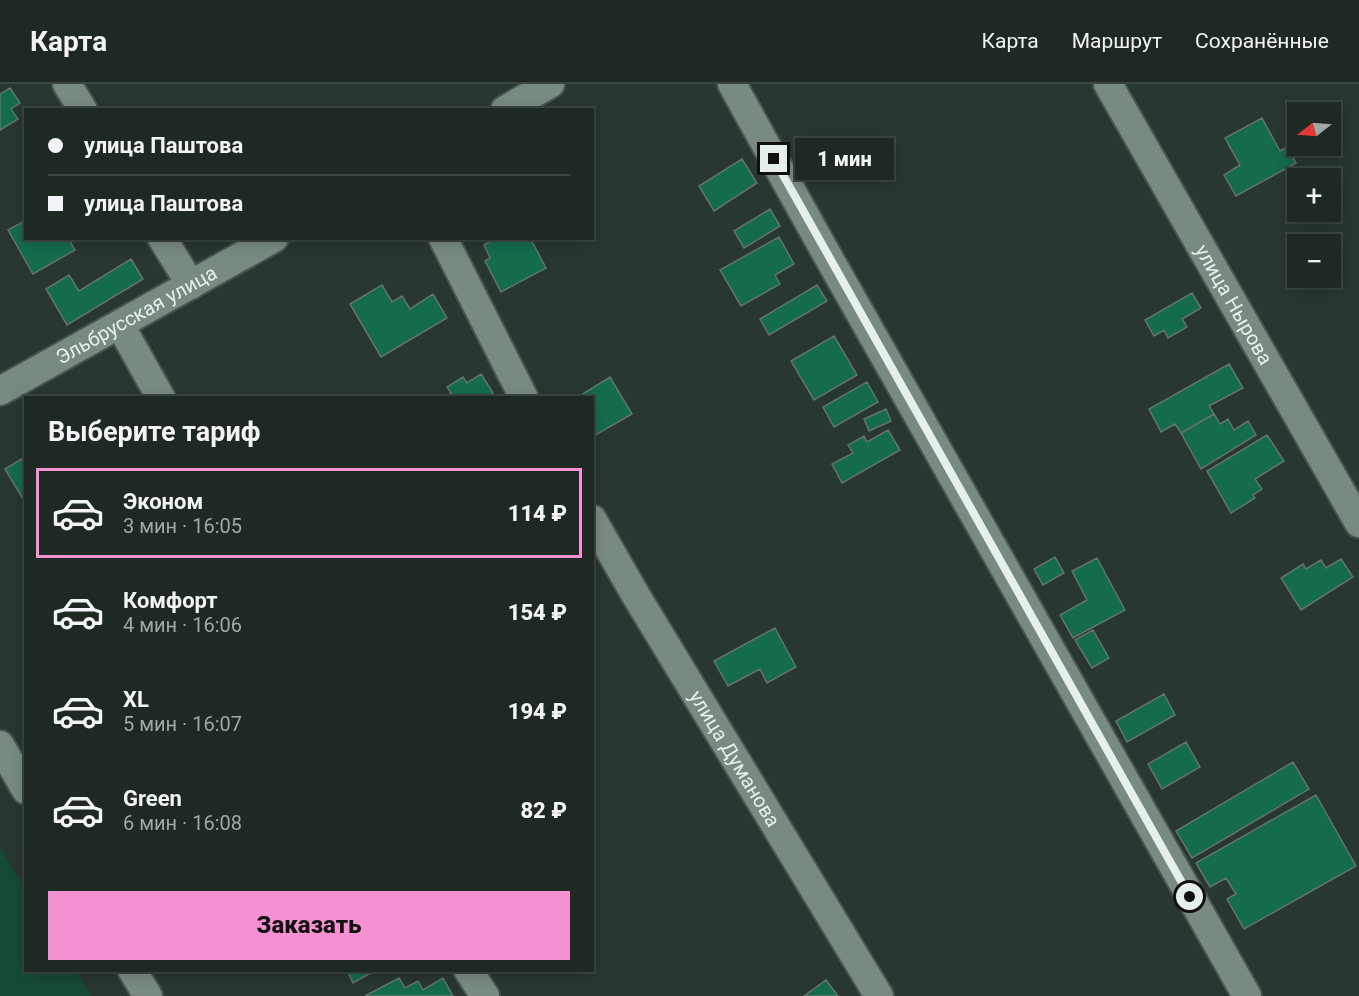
<!DOCTYPE html>
<html lang="ru">
<meta charset="utf-8">
<style>
body{margin:0;font-family:Roboto,sans-serif;background:#2b3530;color:#f1f3f6;height:100vh;display:flex;flex-direction:column;font-size:22px;white-space:nowrap}
*{box-sizing:border-box;margin:0}
p{font-size:20px;color:#a1a6a6}
.icon{flex:none;width:33px;height:33px;fill:none;stroke:currentColor;stroke-width:2;stroke-linecap:round;stroke-linejoin:round}
.map{position:relative;flex:1;overflow:hidden}
.sheet{position:absolute;left:24px;top:312px;width:570px;height:576px;display:flex;flex-direction:column;background:#1e2923;border-radius:0px;box-shadow:0 3px 15px #0003,0 0 0 2px #3c4541}
.sheet>*{flex:none}
.hud{position:absolute;left:24px;top:24px;width:570px;height:132px;border-radius:0px;box-shadow:0 3px 15px #0003,0 0 0 2px #3c4541;display:grid;align-content:center;height:132px;padding:0 24px;background:#1e2923}
.needle{width:39px;rotate:253deg}
.tools{position:absolute;left:1287px;top:18px;display:grid;gap:12px}
.tools a{display:grid;place-items:center;width:54px;height:54px;border-radius:0px;background:#1e2923;box-shadow:0 3px 15px #0003,0 0 0 2px #3c4541;font-size:30px}
.end{position:absolute;width:27px;height:27px;margin:-14px;border:8px solid #e6f0eb;background:#111;box-shadow:0 0 0 3px #111}
.from{border-radius:50%}
.bubble{position:absolute;height:42px;border-radius:0px;background:#1e2923;box-shadow:0 3px 15px #0003,0 0 0 2px #3c4541;font-size:20px;font-weight:800;line-height:42px;text-align:center}
.hud b{display:flex;align-items:center;gap:21px;height:57px;font-size:22px}
.hud b+b{border-top:2px solid #3c4541}
.hud i{width:15px;height:15px;background:#f1f3f6}
ul{padding:0;list-style:none}
li{display:flex;align-items:center;gap:18px;height:90px;margin:0 12px 9px;padding:0 12px;border:3px solid transparent;border-radius:0px}
li div{flex:1}
li b{display:block;font-size:22px}
li em{font-style:normal;font-weight:800}
li.on{border-color:#f590d1}
li>.icon{width:54px;height:54px;stroke-width:1.5}
h2{padding:0 24px;font-size:27px;line-height:72px}
.primary-button{display:flex;gap:12px;margin-top:auto;padding:12px 24px}
.primary-button a{flex:1;height:69px;border-radius:0px;background:#f590d1;color:#111;font-size:24px;font-weight:800;line-height:69px;text-align:center}
header{display:flex;align-items:center;gap:36px;box-sizing:border-box;height:84px;padding:0 30px;background:#1e2923;border-bottom:2px solid #3c4541}
header strong{font-size:28px}
nav{display:flex;gap:33px;margin-inline-start:auto;font-size:21px}
.map>svg:first-child{display:block}
.green{fill:#164a34}
.building{fill:#146c4b;stroke:#63746b;stroke-width:1.5}
.lines{fill:none;stroke-linecap:round;stroke-linejoin:round}
.minor-casing{stroke:#48554e;stroke-width:32}
.minor{stroke:#798b81;stroke-width:28}
.route{stroke:#e6f0eb;stroke-width:8}
.labels{text-anchor:middle;stroke-width:4.5;stroke-linejoin:round;paint-order:stroke}
.street-label{font-size:20px;fill:#e6f0eb;stroke:#28372f}
</style>
<header>
<strong>Карта</strong>
<nav><a>Карта</a><a>Маршрут</a><a>Сохранённые</a></nav>
</header>
<div class="map">
<svg width="1359" height="912" viewBox="0 0 1359 912">
<rect width="100%" height="100%" fill="#28372f"/>
<path class="green" d="M0 763 25 805 26 886 76 887 91 912H0Z"/>
<path class="building" d="M10 4 20 19 11 25 18 35 0 46V10Z
M1262 34 1280 67 1287 63 1296 79 1236 112 1224 91 1240 81 1225 54Z
M742 75 757 99 714 127 699 102Z
M770 125 780 142 744 164 734 147Z
M26 136V154H68L75 166 33 190 8 146Z
M779 153 794 180 775 191 780 200 741 222 720 186Z
M495 154H530L546 184 501 208 485 177 490 174 484 161Z
M131 175 143 195 67 241 46 205 69 191 79 207Z
M382 201 392 218 402 212 410 225 433 210 447 234 381 273 350 220Z
M817 201 827 217 769 251 760 235Z
M1192 209 1201 224 1182 235 1187 243 1168 254 1164 246 1154 252 1145 236Z
M834 252 857 291 814 316 791 277Z
M1229 280 1243 304 1209 322 1214 330 1181 349 1175 340 1161 348 1149 325Z
M481 290 493 309 485 314H444L451 309 447 303 463 293 467 299Z
M610 293 632 330 592 353V314H576Z
M867 298 878 318 834 343 823 323Z
M886 325 891 337 869 347 864 335Z
M1214 330 1220 340 1228 335 1234 346 1248 337 1256 351 1201 385 1181 349Z
M888 346 900 366 842 399 832 380 853 369 848 361 864 352 867 358Z
M1267 351 1284 377 1255 395 1262 405 1253 411 1255 414 1231 429 1207 387Z
M23 374 26 379V420L5 385Z
M1055 473 1064 489 1043 501 1034 485Z
M1097 474 1125 526 1073 554 1060 531 1087 516 1072 487Z
M1341 475 1353 493 1301 526 1281 494 1303 480 1306 485 1321 476 1326 484Z
M775 544 796 583 767 599 760 585 728 602 714 577Z
M1093 546 1109 574 1092 584 1075 556Z
M1164 610 1175 631 1127 658 1116 637Z
M1186 658 1200 683 1162 705 1148 680Z
M1293 678 1309 705 1192 774 1176 747Z
M1316 711 1356 782 1244 845 1227 815 1236 810 1226 794 1210 803 1196 779Z
M347 886H376L353 899Z
M399 894 405 904 418 897 423 906 443 894 453 912H365Z
M826 896 838 912H804Z"/>
<g class="lines">
<defs>
<g id="minor">
<path d="M67 0 83 26"/>
<path d="M732 0 826 169 1247 912"/>
<path id="s1" d="M1108 0 1359 439"/>
<path d="M505 26 550 0"/>
<path d="M162 154 191 201"/>
<path d="M443 154 524 314"/>
<path d="M120 241 161 314"/>
<path id="s2" d="M0 307 274 154"/>
<path id="s3" d="M592 435 635 510 879 912"/>
<path d="M0 661 26 706"/>
<path d="M132 886 148 912"/>
<path d="M468 886 485 912"/>
</g>
</defs>
<use href="#minor" class="minor-casing"/>
<use href="#minor" class="minor"/>
</g>
<g class="lines">
<path class="route" d="M774 75 1190 813"/>
</g>
<g class="labels">
<g class="street-label">
<text dy="7" stroke="none"><textPath href="#s1" startOffset="254">улица Нырова</textPath></text>
<text dy="7" stroke="none"><textPath href="#s2" startOffset="156">Эльбрусская улица</textPath></text>
<text dy="7" stroke="none"><textPath href="#s3" startOffset="279">улица Думанова</textPath></text>
</g>
</g>
</svg>
<div class="tools">
<a><svg class="needle" viewBox="-14 -14 28 28"><path d="M0-13l5 13h-10z" fill="#e53935"/><path d="M0 13l5-13h-10z" fill="#a1a6a6"/></svg></a>
<a>+</a>
<a>−</a>
</div>
<i class="end from" style="left:1190px;top:813px"></i>
<i class="end" style="left:774px;top:75px"></i>
<div class="bubble" style="left:795px;top:54px;width:99px">1 мин</div>
<div class="hud">
<b><i class="from"></i>улица Паштова</b>
<b><i></i>улица Паштова</b>
</div>
<section class="sheet">
<h2>Выберите тариф</h2>
<ul>
<li class="on"><svg class="icon" aria-label="car" viewBox="0 0 24 24"><path d="M5 17H2v-5l4-1 3-4h7l3 4 3 1v5h-3M9 17h6M6 11h13"/><circle cx="7" cy="17" r="2"/><circle cx="17" cy="17" r="2"/></svg><div><b>Эконом</b><p>3 мин · 16:05</p></div><em>114 ₽</em></li>
<li><svg class="icon" aria-label="car" viewBox="0 0 24 24"><path d="M5 17H2v-5l4-1 3-4h7l3 4 3 1v5h-3M9 17h6M6 11h13"/><circle cx="7" cy="17" r="2"/><circle cx="17" cy="17" r="2"/></svg><div><b>Комфорт</b><p>4 мин · 16:06</p></div><em>154 ₽</em></li>
<li><svg class="icon" aria-label="car" viewBox="0 0 24 24"><path d="M5 17H2v-5l4-1 3-4h7l3 4 3 1v5h-3M9 17h6M6 11h13"/><circle cx="7" cy="17" r="2"/><circle cx="17" cy="17" r="2"/></svg><div><b>XL</b><p>5 мин · 16:07</p></div><em>194 ₽</em></li>
<li><svg class="icon" aria-label="car" viewBox="0 0 24 24"><path d="M5 17H2v-5l4-1 3-4h7l3 4 3 1v5h-3M9 17h6M6 11h13"/><circle cx="7" cy="17" r="2"/><circle cx="17" cy="17" r="2"/></svg><div><b>Green</b><p>6 мин · 16:08</p></div><em>82 ₽</em></li>
</ul>
<div class="primary-button"><a>Заказать</a></div>
</section>
</div>
